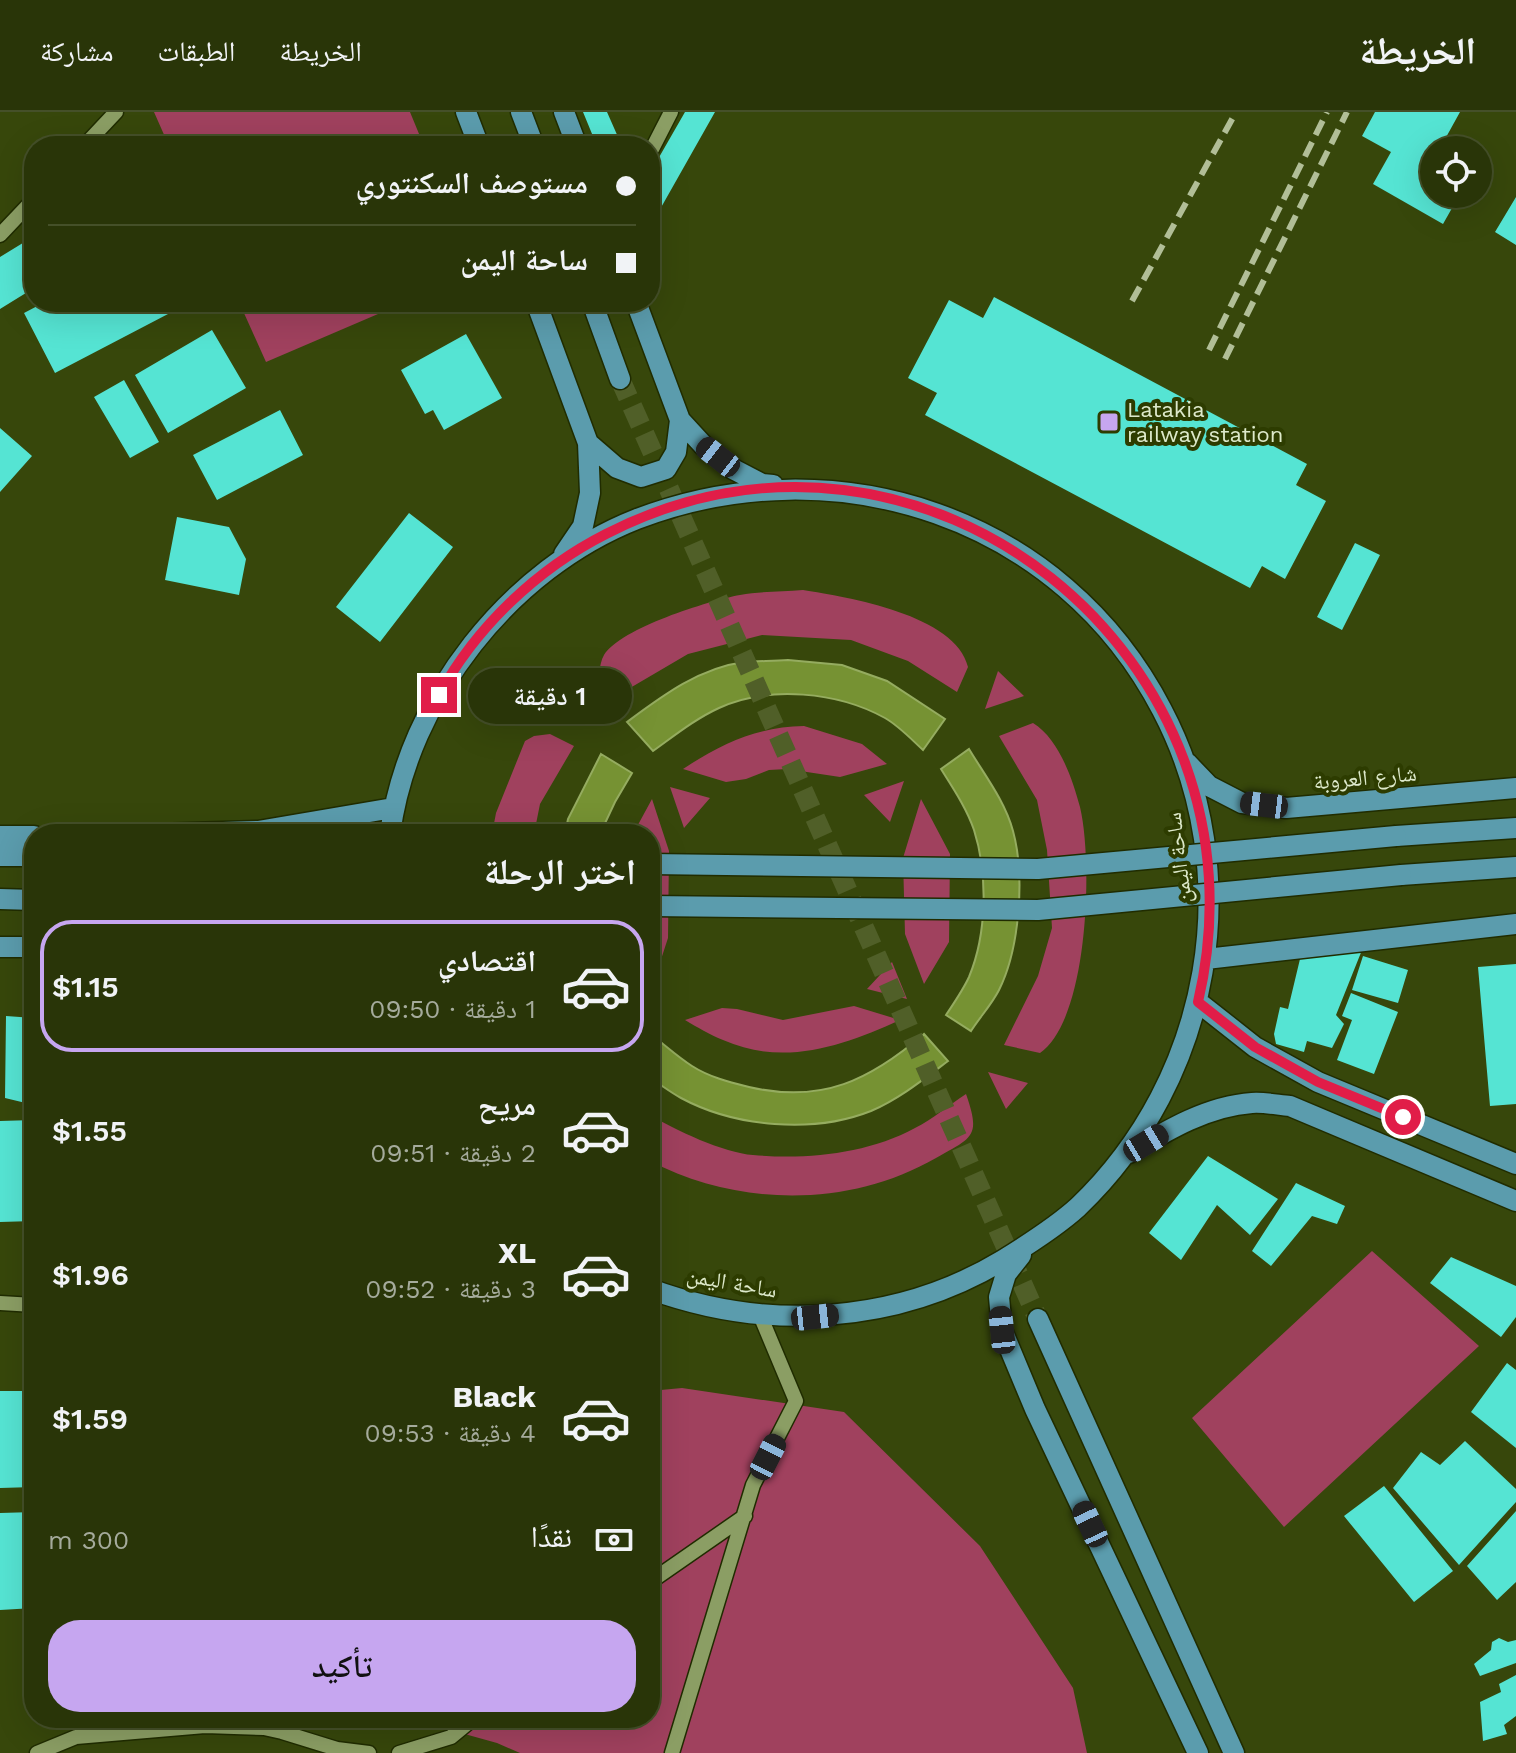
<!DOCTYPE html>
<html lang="ar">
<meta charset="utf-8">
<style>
body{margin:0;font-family:"Work Sans","Noto Naskh Arabic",sans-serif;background:#313d12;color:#f1f3f6;direction:rtl;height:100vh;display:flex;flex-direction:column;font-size:30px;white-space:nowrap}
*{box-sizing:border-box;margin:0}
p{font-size:26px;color:#a5ab9c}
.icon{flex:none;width:44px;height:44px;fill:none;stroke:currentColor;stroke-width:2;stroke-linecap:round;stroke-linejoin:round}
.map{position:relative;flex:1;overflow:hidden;direction:ltr}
.panel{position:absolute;left:24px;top:712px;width:636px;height:904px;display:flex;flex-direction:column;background:#293508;border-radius:32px;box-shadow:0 8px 32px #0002,0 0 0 2px #455029;direction:rtl}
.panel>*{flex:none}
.hud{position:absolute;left:24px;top:24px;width:636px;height:176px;border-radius:32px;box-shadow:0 8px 32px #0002,0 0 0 2px #455029;direction:rtl;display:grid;align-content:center;height:176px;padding:0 24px;background:#293508}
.tools{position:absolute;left:1420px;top:24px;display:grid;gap:16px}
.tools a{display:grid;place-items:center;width:72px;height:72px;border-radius:50%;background:#293508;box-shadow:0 8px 32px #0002,0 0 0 2px #455029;font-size:40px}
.end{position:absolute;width:36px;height:36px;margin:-18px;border:10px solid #e11d48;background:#fff;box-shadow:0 0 0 4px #fff}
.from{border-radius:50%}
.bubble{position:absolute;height:56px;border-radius:28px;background:#293508;box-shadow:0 8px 32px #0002,0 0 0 2px #455029;font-size:26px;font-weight:600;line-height:56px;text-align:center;direction:rtl}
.car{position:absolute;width:24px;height:48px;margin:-24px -12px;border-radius:10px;box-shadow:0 0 6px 2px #0007;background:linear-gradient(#222 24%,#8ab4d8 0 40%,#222 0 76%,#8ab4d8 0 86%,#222 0)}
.hud b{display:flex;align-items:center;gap:28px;height:76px;font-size:30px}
.hud b+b{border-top:2px solid #455029}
.hud i{width:20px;height:20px;background:#f1f3f6}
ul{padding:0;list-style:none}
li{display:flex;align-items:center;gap:24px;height:132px;margin:0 16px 12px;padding:0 8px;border:4px solid transparent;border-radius:32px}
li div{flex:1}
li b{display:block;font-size:30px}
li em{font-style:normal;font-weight:600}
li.active{border-color:#c6a6f0}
li>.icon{width:72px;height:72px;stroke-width:1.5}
h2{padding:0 24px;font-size:36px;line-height:96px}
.pay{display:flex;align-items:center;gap:20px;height:88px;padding:0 24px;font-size:30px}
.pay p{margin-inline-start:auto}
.primary-button{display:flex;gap:16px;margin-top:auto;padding:16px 24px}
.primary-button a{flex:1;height:92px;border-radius:32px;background:#c6a6f0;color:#111;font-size:32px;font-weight:600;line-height:92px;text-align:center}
header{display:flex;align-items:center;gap:48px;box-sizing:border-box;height:112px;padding:0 40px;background:#293508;border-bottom:2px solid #455029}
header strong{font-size:38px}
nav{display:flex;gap:44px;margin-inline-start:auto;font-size:28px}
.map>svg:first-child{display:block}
.green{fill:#a0415e}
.water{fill:#769233;stroke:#95ac60;stroke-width:2}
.building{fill:#55e4d3}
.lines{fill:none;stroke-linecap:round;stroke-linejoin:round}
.major-tunnel{stroke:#505f28;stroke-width:20;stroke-dasharray:20 10;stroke-linecap:butt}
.minor-casing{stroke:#202c00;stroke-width:17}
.major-casing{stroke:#202c00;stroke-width:23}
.minor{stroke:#8b9e64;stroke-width:14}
.major{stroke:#5b9cad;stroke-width:20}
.rail{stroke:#b1be97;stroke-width:6;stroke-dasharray:16 8;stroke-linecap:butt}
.major-bridge-casing{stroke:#202c00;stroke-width:23;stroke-linecap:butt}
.major-bridge{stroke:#5b9cad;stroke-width:20}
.route{stroke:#e11d48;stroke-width:10}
.poi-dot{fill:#c6a6f0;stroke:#2d3c00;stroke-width:3}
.labels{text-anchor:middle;stroke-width:8;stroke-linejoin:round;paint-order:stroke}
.poi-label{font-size:22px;fill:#dde9ca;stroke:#2d3c00;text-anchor:start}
.street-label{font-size:22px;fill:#dde9ca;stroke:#2d3c00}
</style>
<header>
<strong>الخريطة</strong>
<nav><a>الخريطة</a><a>الطبقات</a><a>مشاركة</a></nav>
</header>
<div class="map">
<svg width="1516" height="1641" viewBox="0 0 1516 1641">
<rect width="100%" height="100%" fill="#37470b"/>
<path class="green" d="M154 0H410L424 34H169Z
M239 190H406L266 250Z
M803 478C848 485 956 503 968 555L957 580 908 549 851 528 762 523 688 542 613 586 599 561C600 555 601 548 604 543 621 516 708 489 740 483 760 479 782 480 803 478Z
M998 559 1024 584 985 597Z
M570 563 586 606 544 594Z
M1033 611C1059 627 1072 666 1080 695 1093 749 1089 907 1040 941L1004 933 1038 864 1052 816 1047 738 1037 688 999 624Z
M804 614 862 632 887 652 840 665 787 657 769 658 746 667 726 670 683 657C722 631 757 615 804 614Z
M550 622 574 634 540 692 534 722H492L496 701 525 629 534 624Z
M904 669 890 710 864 683Z
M670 675 710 686 684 716Z
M652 687 669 739 668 826 653 872 650 865V722H633Z
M921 687 950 742 949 830 924 872 905 822 903 746Z
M892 850 907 887 867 877Z
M854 894 900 908C843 934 784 955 723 928 710 923 697 915 685 908L722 896 737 897 783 908Z
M988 960 1028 971 1006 997Z
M966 982C981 1025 973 1025 936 1046 849 1096 739 1095 650 1049V1003C675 1018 724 1041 753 1043 806 1048 867 1042 915 1016 933 1007 949 993 966 982Z
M1372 1139 1479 1234 1284 1415 1192 1306Z
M682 1276 844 1300 980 1434 1073 1576 1087 1641H520L497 1631 407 1606H650V1279Z"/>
<path class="water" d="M788 548 842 553 887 569 945 607 923 638C911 627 899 614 885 606 838 580 769 573 719 596 695 607 674 624 653 639L627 610C662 584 699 556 744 550 758 549 773 549 788 548Z
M969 637C984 662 1005 689 1013 719 1025 763 1020 836 999 878 992 892 980 905 971 919L946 903C954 891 963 878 969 865 987 822 988 762 974 718 967 697 953 676 941 657Z
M601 642 632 661 615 690 600 722H565L568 707Z
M924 922 948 949C924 967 899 987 871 999 813 1022 735 1015 681 986 670 980 660 972 650 966V927L653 924C666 934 678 945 692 954 709 965 729 970 749 975 822 992 870 968 924 922Z"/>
<path class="building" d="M583 0H607L622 34H597Z
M685 0H715L650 115V61Z
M1375 0H1460L1439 38H1434L1431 52 1434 54V82H1460L1443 112 1373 72 1391 40 1362 24Z
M1516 85V133L1495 120Z
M31 126 34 131V176L0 197V145Z
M994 185 1307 352 1296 373 1326 389 1285 467 1262 454 1250 476 925 303 937 281 908 266 949 188 983 206Z
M45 190H191L55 261 24 201Z
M212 218 246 276 168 321 135 263Z
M466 222 502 286 444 318 433 298 425 302 401 258Z
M124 268 159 330 130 346 94 285Z
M280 298 303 343 217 388 193 343Z
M0 316 32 344 0 380Z
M409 401 453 435 380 530 336 495Z
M177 405 229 415 246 447 239 483 165 468Z
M1355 431 1380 443 1342 518 1317 505Z
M1362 838 1336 903 1344 912 1332 936 1307 929 1304 940 1276 932 1274 922 1280 895 1288 897 1300 847Z
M1363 844 1408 858 1398 891 1352 878Z
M1516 852V992L1490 994 1478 855Z
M1351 881 1398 900 1374 962 1337 948 1352 908 1342 904Z
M6 904 34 906V993L5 986Z
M34 1008V1109L0 1110V1009Z
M1208 1044 1278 1087 1250 1123 1217 1093 1181 1148 1149 1121Z
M1296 1071 1345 1094 1337 1112 1312 1104 1271 1154 1252 1139Z
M1451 1145 1516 1174V1205L1501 1225 1430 1171Z
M1507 1251 1516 1258V1336L1471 1300Z
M28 1270H34V1375L0 1376V1279H24Z
M1465 1329 1516 1377V1390L1459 1453 1393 1376 1421 1340 1440 1353Z
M1384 1374 1453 1459 1414 1490 1344 1404Z
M1516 1399V1470L1497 1488 1467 1454Z
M34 1400V1496L0 1498V1401Z
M1499 1526 1508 1530 1516 1528V1551L1480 1564 1474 1552 1491 1538 1492 1530Z
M1516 1563V1604L1504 1613 1507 1622 1483 1629 1480 1590 1501 1580 1499 1572Z"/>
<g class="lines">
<path class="major-tunnel" d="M620 267 1038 1207"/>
<defs>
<path id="minor" d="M84 34 116 0
M650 41 671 0
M0 123 34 87
M0 1191 34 1193
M650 1470 745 1404
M282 1620 337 1637 369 1641
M37 1641 76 1625 205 1614 264 1616 282 1620 290 1606
M399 1641 451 1625 474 1606
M672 1641 753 1373 796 1289 760 1203"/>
<path id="major" d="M466 0 479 34
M521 0 534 34
M564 0 577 34
M536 190 588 331 590 381 583 414 564 442
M592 190 620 267
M636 190 680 308 703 333 733 357 762 372 773 373
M588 331 617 356 641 365 666 357 676 340 680 308
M1187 651 1209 674 1242 691 1286 696 1516 676
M156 722 258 719 393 696
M390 722C408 586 510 457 637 407 836 331 1062 405 1162 598 1248 762 1212 967 1078 1095 1056 1115 1029 1132 1003 1148 897 1212 767 1220 650 1177
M0 724H34
M1396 724 1516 716
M0 744H34
M1401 763 1516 755
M0 787 34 788
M0 835H34
M1206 847 1516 812
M1198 890 1255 935 1318 970 1516 1052
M1129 1041C1166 1019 1207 994 1252 991 1264 990 1278 993 1290 994L1516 1089
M1021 1143 1006 1162 999 1185 1002 1218 1035 1297 1198 1641
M1038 1207 1234 1641"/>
</defs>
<use href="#minor" class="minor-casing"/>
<use href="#major" class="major-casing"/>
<use href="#minor" class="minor"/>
<use href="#major" class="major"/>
<path class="rail" d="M1132 189 1236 0
M1209 238 1327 0
M1225 247 1347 0"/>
<defs>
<path id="major-bridge" d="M650 752 1038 757 1396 724
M650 794 1038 798 1401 763"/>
</defs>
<use href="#major-bridge" class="major-bridge-casing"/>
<use href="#major-bridge" class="major-bridge"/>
</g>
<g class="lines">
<path class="route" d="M439 583C476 515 537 457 606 422 923 259 1279 546 1198 890L1255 935 1318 970 1403 1005"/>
</g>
<rect class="poi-dot" x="1099" y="300" width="20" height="20" rx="4"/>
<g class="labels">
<g class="poi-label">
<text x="1127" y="305">Latakia<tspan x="1127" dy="25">railway station</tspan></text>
</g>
<g class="street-label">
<text transform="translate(1365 665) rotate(-5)" y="8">شارع العروبة</text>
<text transform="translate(1178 746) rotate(-97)" y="8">ساحة اليمن</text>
<text transform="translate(732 1170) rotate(10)" y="8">ساحة اليمن</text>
</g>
</g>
</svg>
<div class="tools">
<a><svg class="icon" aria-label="locate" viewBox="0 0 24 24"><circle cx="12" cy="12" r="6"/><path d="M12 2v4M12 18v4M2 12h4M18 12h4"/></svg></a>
</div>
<i class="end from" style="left:1403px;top:1005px"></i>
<i class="end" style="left:439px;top:583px"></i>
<div class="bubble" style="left:468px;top:556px;width:164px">1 دقيقة</div>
<i class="car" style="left:718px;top:345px;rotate:308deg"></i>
<i class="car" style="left:1264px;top:693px;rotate:277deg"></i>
<i class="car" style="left:1146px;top:1031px;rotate:59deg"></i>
<i class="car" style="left:815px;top:1205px;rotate:84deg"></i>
<i class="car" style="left:1002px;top:1218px;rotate:354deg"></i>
<i class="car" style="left:768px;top:1345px;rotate:27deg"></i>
<i class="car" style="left:1090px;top:1412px;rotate:335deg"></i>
<div class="hud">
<b><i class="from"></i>مستوصف السكنتوري</b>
<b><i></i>ساحة اليمن</b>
</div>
<section class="panel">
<h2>اختر الرحلة</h2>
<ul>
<li class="active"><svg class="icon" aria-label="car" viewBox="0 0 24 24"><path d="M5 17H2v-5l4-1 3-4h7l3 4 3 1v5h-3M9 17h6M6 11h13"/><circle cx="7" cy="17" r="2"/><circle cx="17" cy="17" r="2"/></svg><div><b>اقتصادي</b><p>1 دقيقة · 09:50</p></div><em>$1.15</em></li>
<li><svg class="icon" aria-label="car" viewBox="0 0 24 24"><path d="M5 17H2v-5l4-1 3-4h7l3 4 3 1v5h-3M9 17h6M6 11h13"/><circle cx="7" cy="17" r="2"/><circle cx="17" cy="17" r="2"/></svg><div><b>مريح</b><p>2 دقيقة · 09:51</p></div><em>$1.55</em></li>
<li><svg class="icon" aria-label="car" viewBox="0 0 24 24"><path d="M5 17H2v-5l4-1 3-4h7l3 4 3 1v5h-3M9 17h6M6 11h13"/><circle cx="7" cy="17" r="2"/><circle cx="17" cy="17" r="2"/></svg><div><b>XL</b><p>3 دقيقة · 09:52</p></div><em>$1.96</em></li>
<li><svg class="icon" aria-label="car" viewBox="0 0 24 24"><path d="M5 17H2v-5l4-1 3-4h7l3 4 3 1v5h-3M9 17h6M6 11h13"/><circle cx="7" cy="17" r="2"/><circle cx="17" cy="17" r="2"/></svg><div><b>Black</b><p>4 دقيقة · 09:53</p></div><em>$1.59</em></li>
</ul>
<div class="pay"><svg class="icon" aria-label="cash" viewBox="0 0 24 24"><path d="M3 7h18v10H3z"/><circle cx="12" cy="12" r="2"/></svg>نقدًا<p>300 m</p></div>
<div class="primary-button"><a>تأكيد</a></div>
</section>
</div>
